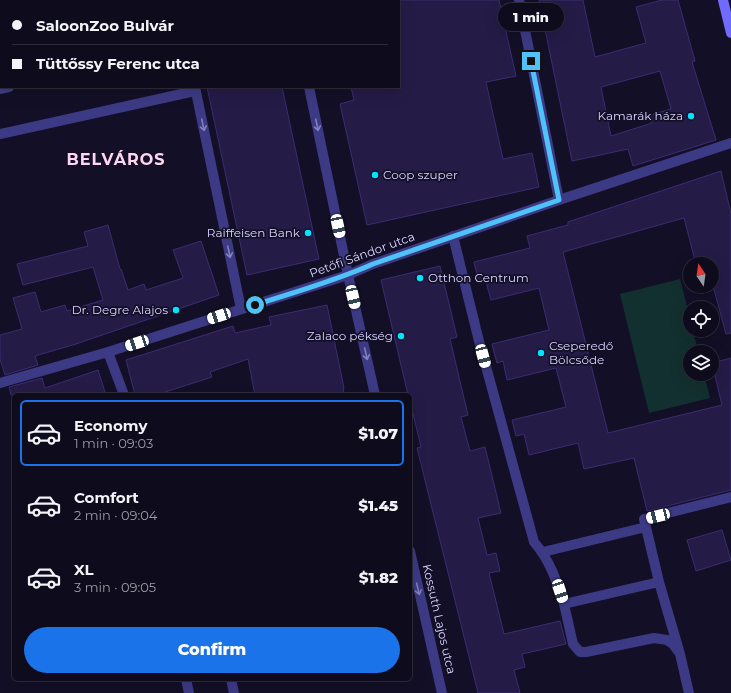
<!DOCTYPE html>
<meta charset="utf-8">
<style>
body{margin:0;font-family:Montserrat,sans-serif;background:#171425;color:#f1f3f6;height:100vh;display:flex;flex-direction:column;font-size:15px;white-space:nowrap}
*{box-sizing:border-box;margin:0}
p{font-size:13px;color:#9b9ba3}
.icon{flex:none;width:22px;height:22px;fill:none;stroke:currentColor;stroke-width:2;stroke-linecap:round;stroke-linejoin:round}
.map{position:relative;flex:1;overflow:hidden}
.panel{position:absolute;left:12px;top:393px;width:400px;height:288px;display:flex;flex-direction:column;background:#0e0b1c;border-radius:6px;box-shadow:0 4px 16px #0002,0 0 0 1px #2e2b3b}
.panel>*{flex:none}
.top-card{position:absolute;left:0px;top:0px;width:400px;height:88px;box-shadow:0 4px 16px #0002,0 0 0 1px #2e2b3b;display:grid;align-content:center;height:88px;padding:0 12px;background:#0e0b1c}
.needle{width:26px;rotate:347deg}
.fabs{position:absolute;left:683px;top:257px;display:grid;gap:8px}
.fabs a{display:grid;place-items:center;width:36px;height:36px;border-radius:50%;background:#0e0b1c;box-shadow:0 4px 16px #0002,0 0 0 1px #2e2b3b;font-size:20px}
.end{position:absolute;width:18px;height:18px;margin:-9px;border:5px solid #4fc3f7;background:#111;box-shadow:0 0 0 2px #111}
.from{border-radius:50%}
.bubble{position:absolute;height:28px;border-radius:14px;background:#0e0b1c;box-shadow:0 4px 16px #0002,0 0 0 1px #2e2b3b;font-size:13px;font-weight:800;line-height:28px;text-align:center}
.car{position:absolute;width:12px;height:24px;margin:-12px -6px;border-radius:5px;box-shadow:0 0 3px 1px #0007;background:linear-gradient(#fff 24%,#345 0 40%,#fff 0 76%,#345 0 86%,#fff 0)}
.top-card b{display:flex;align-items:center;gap:14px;height:38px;font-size:15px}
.top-card b+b{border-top:1px solid #2e2b3b}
.top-card i{width:10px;height:10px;background:#f1f3f6}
ul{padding:7px 0 0;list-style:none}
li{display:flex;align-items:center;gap:12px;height:66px;margin:0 8px 6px;padding:0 4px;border:2px solid transparent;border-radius:6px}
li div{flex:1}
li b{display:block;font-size:15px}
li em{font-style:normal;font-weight:800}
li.selected{border-color:#1a73e8}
li>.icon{width:36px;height:36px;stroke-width:1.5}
.primary-button{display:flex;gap:8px;margin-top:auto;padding:8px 12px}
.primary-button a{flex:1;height:46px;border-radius:24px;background:#1a73e8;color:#fff;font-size:16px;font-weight:800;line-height:46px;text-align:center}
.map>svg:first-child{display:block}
.green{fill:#12302f}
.building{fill:#241b47;stroke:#3b2d73;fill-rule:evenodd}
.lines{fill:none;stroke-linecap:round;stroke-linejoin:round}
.service{stroke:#3d3a85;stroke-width:10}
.minor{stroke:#3d3a85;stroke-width:10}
.tertiary{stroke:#3d3a85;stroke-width:10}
.secondary{stroke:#6f6bff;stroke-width:10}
.oneway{stroke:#837fbc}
.route{stroke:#4fc3f7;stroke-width:5}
.poi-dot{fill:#00e5ff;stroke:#130f26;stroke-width:1.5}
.labels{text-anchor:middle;stroke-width:3.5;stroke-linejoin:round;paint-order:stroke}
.poi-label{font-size:12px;fill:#d9d4ff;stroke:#130f26;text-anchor:end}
.street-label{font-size:12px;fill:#d9d4ff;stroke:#130f26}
.district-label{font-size:16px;font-weight:bold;letter-spacing:1px;fill:#ffd6f0;stroke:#130f26}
</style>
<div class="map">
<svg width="731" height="693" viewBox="0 0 731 693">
<rect width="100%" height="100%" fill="#130f26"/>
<path class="green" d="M680 279 690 318V330H693L698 352H690V374H704L710 398 649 413 620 294Z"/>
<path class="building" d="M399 0H499L516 76 486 82 503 159 532 153 539 187 367 225 340 104 354 100 351 87H399Z
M539 0H583L595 57 646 43 636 7 662 0H678L695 61 692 62 716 140 633 166 628 149 572 161ZM660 71 671 109 650 115 652 123 611 136 601 87Z
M207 87H282L319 259 247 275Z
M721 171 731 214V333L726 334 712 282V264H696L684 218 563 252 608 433 722 405 712 363 731 358V490L647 511 634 458 584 469 578 443 529 455 524 434 516 436 512 420 566 407 556 368 507 380 503 361 497 363 492 344 549 330 539 288 491 300 486 282 479 283 474 262 530 248 527 236 568 225V222Z
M108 225 120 269H121L128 290 144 284 146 290 183 278 173 250 201 241 219 295 76 344 35 356 38 365 5 375 0 359V335L22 329 13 298 35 292 41 312 65 305 67 311 103 300 93 267 23 285 17 264 88 246 84 232Z
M440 266 457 337 450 339 468 415 461 417 470 451 485 447 501 513 478 518 487 555 496 553 500 571 489 573 504 634 560 621 566 644 522 654 525 667 514 670 520 693H478L417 448 421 447 410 401V395H408L381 280Z
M327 305 344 388H343L344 395H255L248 359 210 372 212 377 165 392 166 395H135L126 360 233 326 235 333 271 325 269 317Z
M98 370 106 395H11L9 387 42 378 45 388Z
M722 530 731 560 696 571 687 540Z"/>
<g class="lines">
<path class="service" d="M175 0V1
M195 87 241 309
M0 89 9 87
M0 134 195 91
M453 236 479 341 534 542C550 560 557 582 564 604L659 582 680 654 689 693
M543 552 646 527
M659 582 644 519 731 497
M564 604 573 644 580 652H586L654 638 667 640 673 644 678 651"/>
<path class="minor" d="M519 0 559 200
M108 352 124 395
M0 383 108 352 326 282 348 275 373 264 559 200 731 143
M186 679 189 693
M231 679 234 693"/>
<path class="tertiary" d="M291 0V1
M309 87 348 275 375 395
M410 551 442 693"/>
<path class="secondary" d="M723 0 731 33"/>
</g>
<defs><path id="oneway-shaft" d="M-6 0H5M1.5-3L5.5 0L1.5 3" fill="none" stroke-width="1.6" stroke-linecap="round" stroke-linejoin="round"/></defs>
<g class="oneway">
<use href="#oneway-shaft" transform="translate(203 125) rotate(78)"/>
<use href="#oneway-shaft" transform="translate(317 125) rotate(78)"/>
<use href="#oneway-shaft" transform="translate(229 252) rotate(78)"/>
<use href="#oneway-shaft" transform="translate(366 354) rotate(77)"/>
<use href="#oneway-shaft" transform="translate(418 589) rotate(77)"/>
</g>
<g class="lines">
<path class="route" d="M255 305C295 292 335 281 373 264L559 200 531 61"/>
</g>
<g class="poi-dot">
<circle cx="691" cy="116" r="4"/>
<circle cx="375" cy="175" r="4"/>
<circle cx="308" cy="233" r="4"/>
<circle cx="420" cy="278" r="4"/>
<circle cx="176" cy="310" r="4"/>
<circle cx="401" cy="336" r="4"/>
<circle cx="541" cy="353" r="4"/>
</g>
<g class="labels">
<g class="poi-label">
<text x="683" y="120">Kamarák háza</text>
<text x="383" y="179" text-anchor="start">Coop szuper</text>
<text x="300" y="237">Raiffeisen Bank</text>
<text x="428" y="282" text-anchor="start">Otthon Centrum</text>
<text x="168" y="314">Dr. Degre Alajos</text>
<text x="393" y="340">Zalaco pékség</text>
<text x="549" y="350" text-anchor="start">Cseperedő<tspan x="549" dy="14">Bölcsőde</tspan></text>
</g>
<g class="street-label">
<text transform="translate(362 255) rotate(-20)" y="4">Petőfi Sándor utca</text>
<text transform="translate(439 619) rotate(77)" y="4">Kossuth Lajos utca</text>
</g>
<g class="district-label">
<text x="116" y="165">BELVÁROS</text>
</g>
</g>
</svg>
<div class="fabs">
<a><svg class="needle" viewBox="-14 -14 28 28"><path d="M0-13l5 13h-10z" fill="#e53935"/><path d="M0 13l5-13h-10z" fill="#9b9ba3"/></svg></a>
<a><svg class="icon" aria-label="locate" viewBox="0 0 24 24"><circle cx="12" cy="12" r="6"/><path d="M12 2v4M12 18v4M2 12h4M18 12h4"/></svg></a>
<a><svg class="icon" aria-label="layers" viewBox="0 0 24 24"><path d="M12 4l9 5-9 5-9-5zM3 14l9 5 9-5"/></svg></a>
</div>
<i class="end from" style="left:255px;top:305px"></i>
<i class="end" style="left:531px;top:61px"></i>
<div class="bubble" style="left:498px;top:3px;width:66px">1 min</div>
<i class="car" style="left:338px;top:226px;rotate:168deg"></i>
<i class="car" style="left:353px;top:297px;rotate:167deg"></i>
<i class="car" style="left:219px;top:316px;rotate:252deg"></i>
<i class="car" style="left:137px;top:343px;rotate:252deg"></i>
<i class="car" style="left:483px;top:356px;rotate:165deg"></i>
<i class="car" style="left:658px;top:516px;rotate:256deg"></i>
<i class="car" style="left:560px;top:591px;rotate:162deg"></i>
<div class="top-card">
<b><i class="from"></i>SaloonZoo Bulvár</b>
<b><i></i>Tüttőssy Ferenc utca</b>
</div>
<section class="panel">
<ul>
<li class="selected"><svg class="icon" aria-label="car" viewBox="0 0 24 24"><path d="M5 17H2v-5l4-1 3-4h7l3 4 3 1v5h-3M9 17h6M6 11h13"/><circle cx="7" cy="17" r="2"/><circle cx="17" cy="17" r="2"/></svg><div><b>Economy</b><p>1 min · 09:03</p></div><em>$1.07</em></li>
<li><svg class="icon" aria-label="car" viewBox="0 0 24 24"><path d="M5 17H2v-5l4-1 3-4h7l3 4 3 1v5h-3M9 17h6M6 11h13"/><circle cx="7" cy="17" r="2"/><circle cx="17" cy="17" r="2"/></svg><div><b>Comfort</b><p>2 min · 09:04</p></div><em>$1.45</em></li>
<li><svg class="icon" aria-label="car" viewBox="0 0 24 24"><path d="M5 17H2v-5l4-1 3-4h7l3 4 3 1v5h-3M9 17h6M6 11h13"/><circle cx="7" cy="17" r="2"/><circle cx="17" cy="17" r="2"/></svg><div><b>XL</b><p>3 min · 09:05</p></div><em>$1.82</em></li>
</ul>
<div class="primary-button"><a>Confirm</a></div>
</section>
</div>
